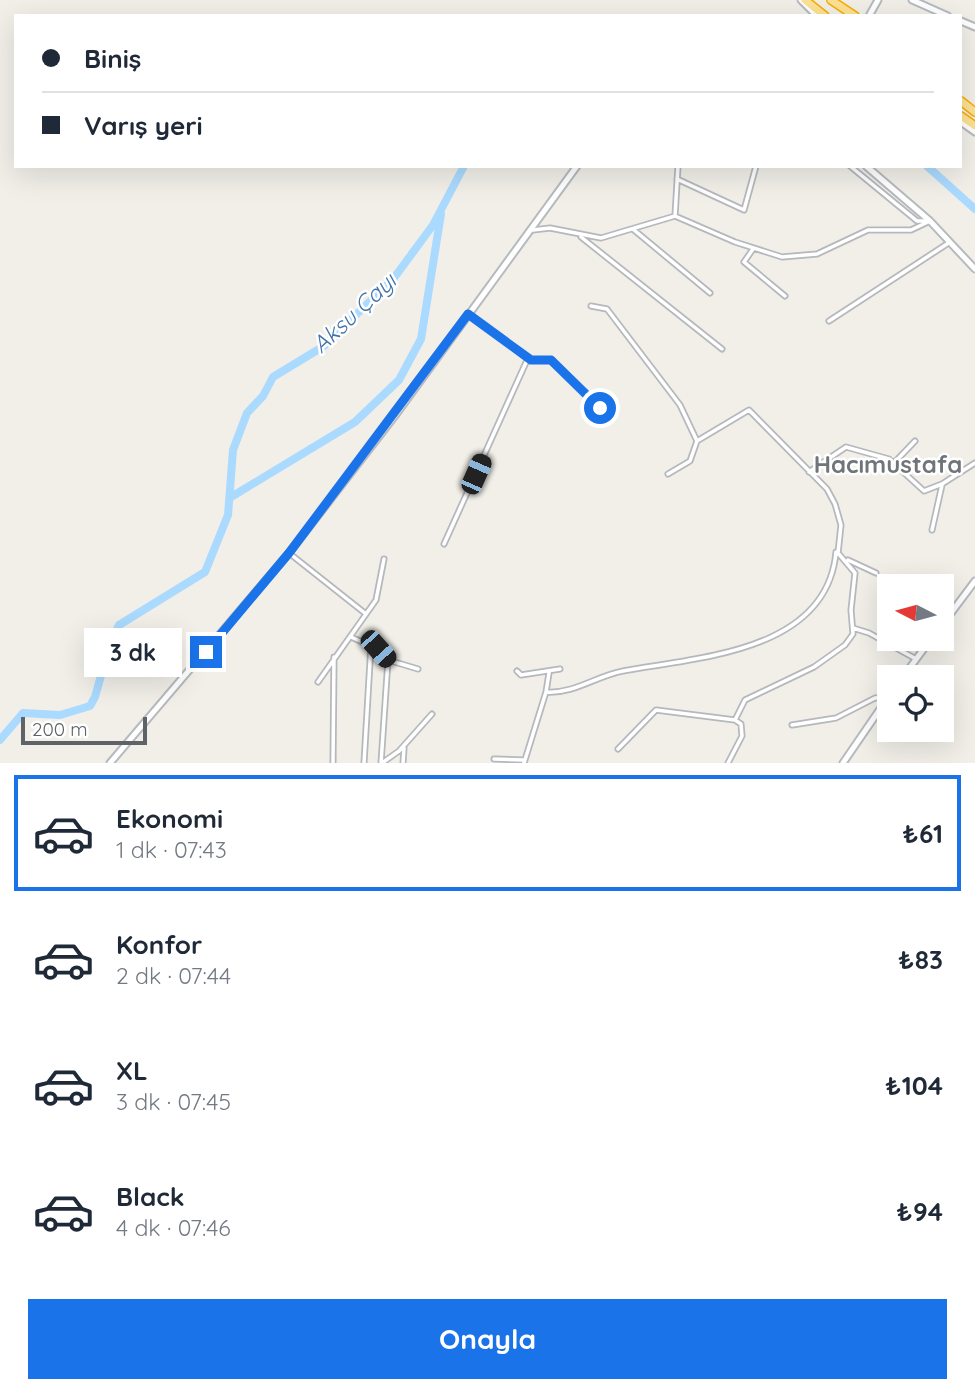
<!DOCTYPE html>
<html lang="tr">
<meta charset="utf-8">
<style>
body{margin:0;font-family:Quicksand,sans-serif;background:#f2f2f3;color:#1f2937;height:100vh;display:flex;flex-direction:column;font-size:26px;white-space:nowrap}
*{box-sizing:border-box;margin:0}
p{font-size:23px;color:#747a83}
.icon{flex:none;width:38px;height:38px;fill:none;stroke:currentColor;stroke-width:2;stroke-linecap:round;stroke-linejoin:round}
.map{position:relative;height:763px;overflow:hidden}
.sheet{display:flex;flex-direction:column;background:#fff;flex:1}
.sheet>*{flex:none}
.hud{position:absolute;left:14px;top:14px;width:948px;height:154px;border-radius:0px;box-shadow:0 7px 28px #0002;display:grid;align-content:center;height:154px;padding:0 28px;background:#fff}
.needle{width:46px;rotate:276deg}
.tools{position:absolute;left:877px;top:574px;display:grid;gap:14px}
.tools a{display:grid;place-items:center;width:77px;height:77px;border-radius:0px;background:#fff;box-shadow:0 7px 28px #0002;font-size:35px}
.scale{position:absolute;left:21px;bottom:18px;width:126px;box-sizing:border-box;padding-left:7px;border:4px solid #5f6368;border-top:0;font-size:19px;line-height:24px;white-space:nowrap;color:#5f6368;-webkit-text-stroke:5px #fff;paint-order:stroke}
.end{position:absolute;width:32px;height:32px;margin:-16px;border:9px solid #1a73e8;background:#fff;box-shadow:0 0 0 4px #fff}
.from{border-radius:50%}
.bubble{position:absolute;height:49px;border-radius:0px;background:#fff;box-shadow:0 7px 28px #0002;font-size:23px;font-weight:700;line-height:49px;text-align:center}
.car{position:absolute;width:21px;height:42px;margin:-21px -10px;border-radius:9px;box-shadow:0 0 5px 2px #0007;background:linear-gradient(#222 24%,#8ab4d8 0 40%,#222 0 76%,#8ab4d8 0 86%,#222 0)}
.hud b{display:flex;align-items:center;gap:24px;height:66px;font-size:26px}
.hud b+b{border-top:2px solid #e0e1e3}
.hud i{width:18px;height:18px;background:#1f2937}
ul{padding:12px 0 0;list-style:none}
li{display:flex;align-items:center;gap:21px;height:116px;margin:0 14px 10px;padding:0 14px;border:4px solid transparent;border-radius:0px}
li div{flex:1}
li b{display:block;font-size:26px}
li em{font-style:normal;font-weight:700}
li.active{border-color:#1a73e8}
li>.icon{width:63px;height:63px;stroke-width:1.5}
.primary-button{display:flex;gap:14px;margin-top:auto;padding:14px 28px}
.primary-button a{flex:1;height:80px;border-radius:0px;background:#1a73e8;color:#fff;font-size:28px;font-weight:700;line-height:80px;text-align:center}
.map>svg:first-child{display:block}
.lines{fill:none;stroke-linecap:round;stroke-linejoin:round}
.river{stroke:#aadaff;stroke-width:8}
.street-casing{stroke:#b5b8bc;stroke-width:7}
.secondary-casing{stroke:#b6babf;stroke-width:9}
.highway-casing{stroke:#f9ab00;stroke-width:10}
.street{stroke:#fff;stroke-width:3.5}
.secondary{stroke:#fff;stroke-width:5}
.highway{stroke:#fde293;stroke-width:7}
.route{stroke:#1a73e8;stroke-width:9}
.labels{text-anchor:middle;stroke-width:5;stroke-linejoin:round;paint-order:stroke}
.water-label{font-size:23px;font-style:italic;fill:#4174aa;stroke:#fff}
.quarter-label{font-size:24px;font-weight:bold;fill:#70757a;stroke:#fff}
</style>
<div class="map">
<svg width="975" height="763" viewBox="0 0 975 763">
<rect width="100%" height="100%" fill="#f1efe8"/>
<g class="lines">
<path class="river" d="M927 166 975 209
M231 497 355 422 399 380 421 339 441 214
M0 740 23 713 60 715 90 706 95 697 109 647 119 625 205 572 228 515 233 450 247 413 263 396 273 377 324 346 394 278 433 225 464 166"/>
<defs>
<path id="street" d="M850 166 917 221H926
M677 179 744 210 756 166
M675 216 678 166
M533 230 550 228 601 238 675 216 735 242 782 257 817 254 868 230H911L930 221
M634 230 710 293
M581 237 722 349
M753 249 744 262 785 296
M591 306 607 309 680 405 697 441
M469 315 531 360H551L600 408
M829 321 950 242
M894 463 915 441
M809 472 846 447 889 459 924 491 942 484 975 463
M668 474 690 461 697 441 749 410 827 489 835 504 841 525 838 553 855 573 851 610 853 634 845 645 814 667 745 700 735 720 741 724 742 736 728 763
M932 530 942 485
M444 544 528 358
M289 553 366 614
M848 560 876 573
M853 628 869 633 916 659
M351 637 378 649 388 660 418 669
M884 642 889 629
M517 671 521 675 560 669
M318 682 376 600 384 559
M546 692 549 673
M792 725 836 718 875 698 888 697
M618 749 656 710 735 720
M494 759 524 760
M333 763 334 657
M364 763 371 645
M381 763 388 660
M382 763 399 751 432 714
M403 763 404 748
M524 763 546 692C574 694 596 676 623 671 699 657 827 652 836 552"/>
<path id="secondary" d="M801 0 817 16
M912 0 948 16
M869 16 878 0
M961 21 975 27
M961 122 975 132
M866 166 930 221 975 269
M942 625 975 581
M903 677 931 639
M110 763 289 553 394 417 577 166
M843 763 889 696"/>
<path id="highway" d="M805 0 825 16
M831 0 855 16
M961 101 975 112
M961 116 975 126"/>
</defs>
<use href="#street" class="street-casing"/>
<use href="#secondary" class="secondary-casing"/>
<use href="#highway" class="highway-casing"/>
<use href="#street" class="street"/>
<use href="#secondary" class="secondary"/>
<use href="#highway" class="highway"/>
</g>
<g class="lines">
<path class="route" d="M206 652 289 553 468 314 531 360H551L600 408"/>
</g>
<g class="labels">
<g class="water-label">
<text transform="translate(354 313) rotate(-43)" y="8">Aksu Çayı</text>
</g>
<g class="quarter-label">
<text x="888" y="473">Hacımustafa</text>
</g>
</g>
</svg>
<div class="tools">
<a><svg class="needle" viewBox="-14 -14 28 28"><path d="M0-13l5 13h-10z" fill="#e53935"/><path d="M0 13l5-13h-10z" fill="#747a83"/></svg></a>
<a><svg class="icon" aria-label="locate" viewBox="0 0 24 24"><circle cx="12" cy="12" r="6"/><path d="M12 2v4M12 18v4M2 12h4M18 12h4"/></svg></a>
</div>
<div class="scale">200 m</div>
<i class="end from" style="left:600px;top:408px"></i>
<i class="end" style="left:206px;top:652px"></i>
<div class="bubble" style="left:84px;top:628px;width:98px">3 dk</div>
<i class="car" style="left:476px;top:474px;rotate:24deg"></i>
<i class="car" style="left:378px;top:649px;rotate:138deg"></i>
<div class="hud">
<b><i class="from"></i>Biniş</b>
<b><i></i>Varış yeri</b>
</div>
</div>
<section class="sheet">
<ul>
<li class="active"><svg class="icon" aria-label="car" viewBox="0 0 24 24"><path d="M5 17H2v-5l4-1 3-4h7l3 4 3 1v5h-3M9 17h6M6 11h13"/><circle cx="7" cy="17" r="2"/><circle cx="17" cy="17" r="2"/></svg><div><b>Ekonomi</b><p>1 dk · 07:43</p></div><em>₺61</em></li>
<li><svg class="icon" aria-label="car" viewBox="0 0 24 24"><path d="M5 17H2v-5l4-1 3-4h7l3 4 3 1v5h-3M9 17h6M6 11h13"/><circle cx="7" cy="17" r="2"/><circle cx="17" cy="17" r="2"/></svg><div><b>Konfor</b><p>2 dk · 07:44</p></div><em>₺83</em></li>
<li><svg class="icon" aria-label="car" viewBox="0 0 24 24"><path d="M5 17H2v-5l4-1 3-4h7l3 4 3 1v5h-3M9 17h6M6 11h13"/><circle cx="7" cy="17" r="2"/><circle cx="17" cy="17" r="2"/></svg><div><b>XL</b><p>3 dk · 07:45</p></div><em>₺104</em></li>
<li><svg class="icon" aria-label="car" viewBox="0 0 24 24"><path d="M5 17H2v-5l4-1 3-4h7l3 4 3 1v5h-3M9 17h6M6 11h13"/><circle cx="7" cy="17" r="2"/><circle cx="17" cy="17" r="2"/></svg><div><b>Black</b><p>4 dk · 07:46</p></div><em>₺94</em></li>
</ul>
<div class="primary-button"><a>Onayla</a></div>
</section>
